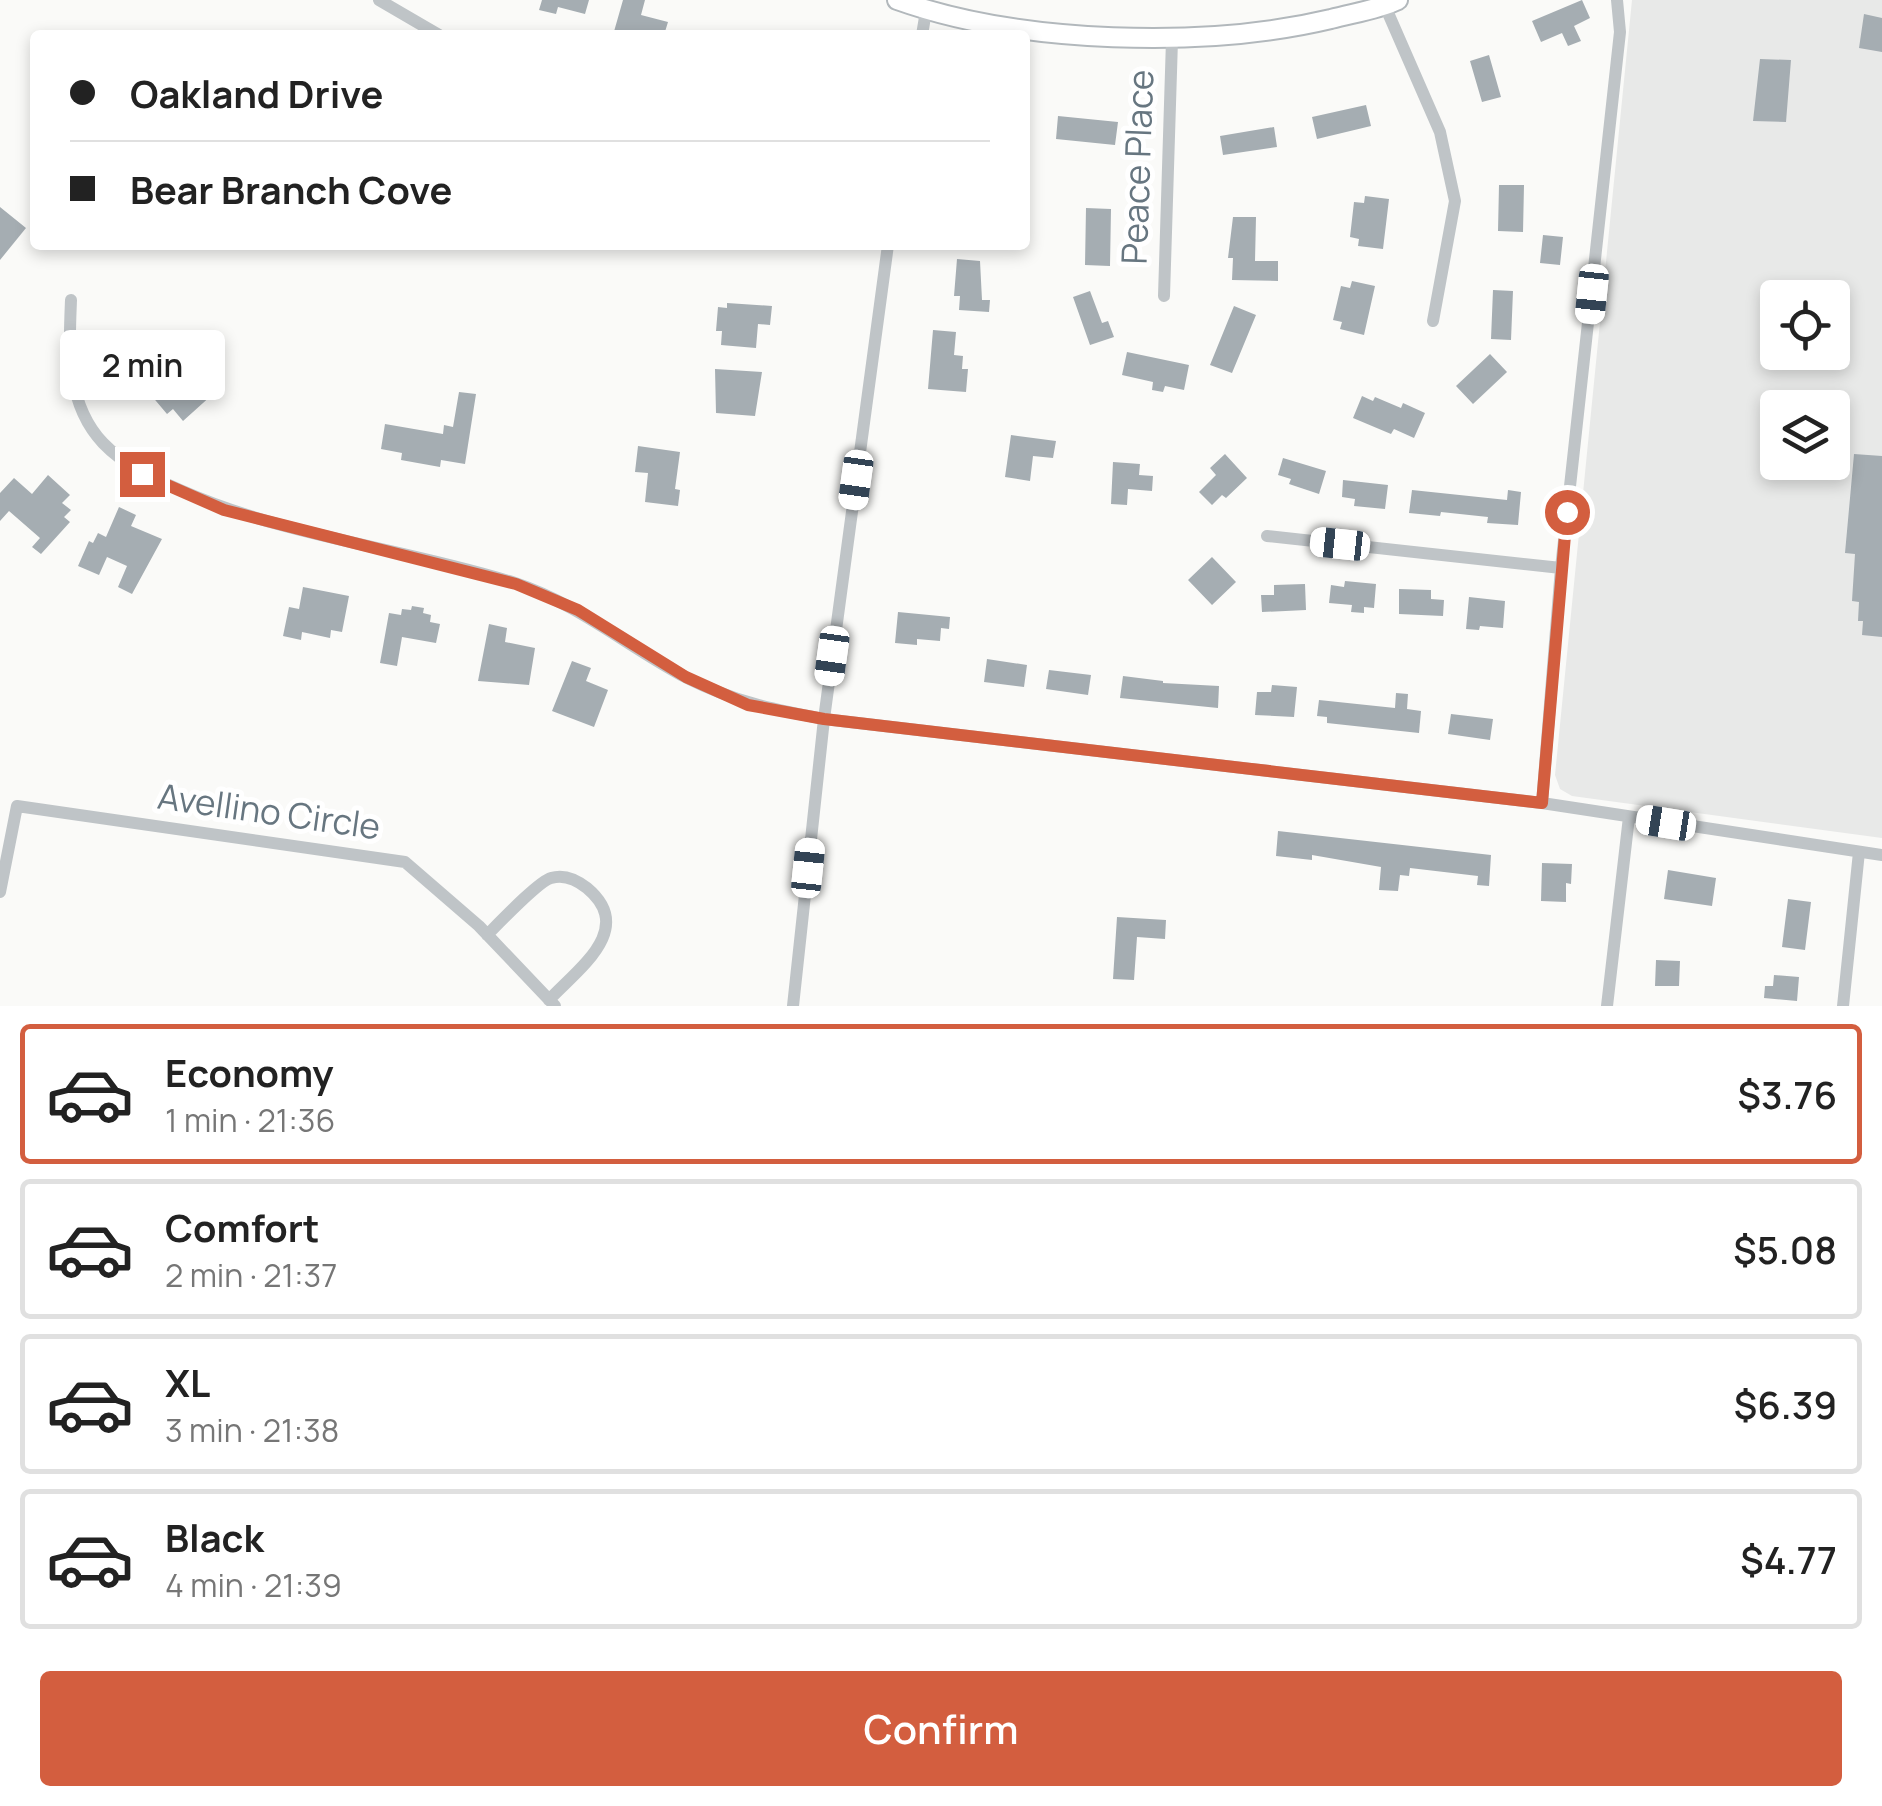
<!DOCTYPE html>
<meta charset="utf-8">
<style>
body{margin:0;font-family:Manrope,sans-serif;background:#f2f2f2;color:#222;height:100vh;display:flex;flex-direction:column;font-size:38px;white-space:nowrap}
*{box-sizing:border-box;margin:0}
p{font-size:32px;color:#767676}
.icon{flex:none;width:55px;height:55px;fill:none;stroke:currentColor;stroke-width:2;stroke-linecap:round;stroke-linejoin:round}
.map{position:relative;height:1006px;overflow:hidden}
.side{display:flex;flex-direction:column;background:#fff;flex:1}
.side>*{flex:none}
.banner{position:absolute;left:30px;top:30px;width:1000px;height:220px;border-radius:10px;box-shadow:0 5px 15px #0003;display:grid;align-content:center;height:220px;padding:0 40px;background:#fff}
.fabs{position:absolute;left:1760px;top:280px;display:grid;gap:20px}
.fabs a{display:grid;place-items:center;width:90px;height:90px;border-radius:10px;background:#fff;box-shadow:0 5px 15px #0003;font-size:50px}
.end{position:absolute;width:45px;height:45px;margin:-22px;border:12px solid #d35e3f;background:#fff;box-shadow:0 0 0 5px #fff}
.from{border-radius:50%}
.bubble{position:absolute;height:70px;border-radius:10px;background:#fff;box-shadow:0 5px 15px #0003;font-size:32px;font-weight:600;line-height:70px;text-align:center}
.car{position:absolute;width:30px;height:60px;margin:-30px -15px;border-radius:12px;box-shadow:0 0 8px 2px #0007;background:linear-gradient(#fff 24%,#345 0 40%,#fff 0 76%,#345 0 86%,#fff 0)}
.banner b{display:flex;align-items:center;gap:35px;height:95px;font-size:38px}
.banner b+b{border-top:2px solid #e0e0e0}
.banner i{width:25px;height:25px;background:#222}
ul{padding:18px 0 0;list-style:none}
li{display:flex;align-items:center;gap:30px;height:140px;margin:0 20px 15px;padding:0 20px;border:5px solid #e0e0e0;border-radius:10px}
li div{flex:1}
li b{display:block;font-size:38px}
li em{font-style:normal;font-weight:600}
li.on{border-color:#d35e3f}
li>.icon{width:90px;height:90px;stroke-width:1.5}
.primary-button{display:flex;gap:20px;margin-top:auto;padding:20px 40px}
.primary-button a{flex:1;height:115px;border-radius:10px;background:#d35e3f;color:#fff;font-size:40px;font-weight:600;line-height:115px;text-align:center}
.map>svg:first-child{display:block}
.built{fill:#e8e9e8;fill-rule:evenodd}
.building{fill:#a5adb2}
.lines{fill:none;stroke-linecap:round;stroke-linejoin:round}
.secondary-casing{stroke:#b2b8bc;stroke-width:22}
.street{stroke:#bfc4c7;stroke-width:12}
.secondary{stroke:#fff;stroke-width:18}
.route{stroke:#d35e3f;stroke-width:12}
.labels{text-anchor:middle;stroke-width:10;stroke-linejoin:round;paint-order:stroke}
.street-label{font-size:35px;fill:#677680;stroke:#fff}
</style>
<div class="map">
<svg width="1882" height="1006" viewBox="0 0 1882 1006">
<rect width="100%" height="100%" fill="#fafaf8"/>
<path class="built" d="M1632 0H1882V838L1572 796 1560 789 1555 775ZM1778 298H1832V352H1778ZM1778 408H1832V462H1778Z"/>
<path class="building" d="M542 0H589L585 14 558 7 556 14 539 10Z
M623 0H645L641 15 668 22 664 35H613Z
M1582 0 1590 18 1574 26 1581 41 1568 46 1562 33 1541 42 1532 21Z
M1864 14 1882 18V52L1859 48Z
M1489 55 1501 97 1482 102 1470 61Z
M1760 59 1791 60 1786 122 1753 121Z
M1366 105 1371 126 1317 139 1312 117Z
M1058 116 1118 122 1115 145 1056 139Z
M1274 127 1277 147 1223 155 1220 136Z
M1499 185H1524L1523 232 1498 231Z
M1365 196 1389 199 1383 249 1358 246 1359 239 1350 237 1354 202 1364 203Z
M0 207 26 228 0 260Z
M1086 208 1111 209 1110 266 1085 265Z
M1233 217H1256L1255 261H1278V281L1232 280 1233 258H1228Z
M1543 235 1563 237 1560 265 1540 263Z
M957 259 980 261 982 300H990L989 312 959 310 960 296H954Z
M1352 281 1375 286 1364 335 1340 329 1342 322 1333 320 1341 286 1350 288Z
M1493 290 1513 291 1511 340 1491 339Z
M1090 291 1102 323 1108 321 1114 337 1090 345 1073 297Z
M727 303 772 306 770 325 758 324 756 348 721 345 722 331H716L718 307 727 308Z
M1234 306 1256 315 1232 373 1210 365Z
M933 330 956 332 954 355 963 356 962 369H968L966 392 928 389Z
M1127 352 1189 365 1184 390 1165 386 1163 392 1152 390 1153 382 1122 375Z
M1490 354 1507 372 1473 404 1456 386Z
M159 357 168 367 173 363 193 386 201 380 213 394 183 421 173 409 167 414 145 388 150 384 141 373Z
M715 369 762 372 755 416 716 413Z
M459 392 476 394 465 464 441 460 440 467 401 460 402 453 381 449 385 424 443 434 444 425 453 427Z
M1362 396 1373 401 1375 397 1401 408 1403 403 1425 413 1414 438 1394 429 1391 434 1353 418Z
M1011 435 1056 441 1053 458 1033 456 1030 481 1005 477Z
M638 446 680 452 675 489 680 490 678 506 645 502 648 473 635 472Z
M1225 454 1247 478 1226 498 1222 495 1212 505 1199 492 1216 475 1210 468Z
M1854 454 1882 456V637L1862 635 1863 621H1858L1859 602 1852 601 1855 554 1845 553Z
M1283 458 1326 471 1319 494 1289 484 1291 479 1278 475Z
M1113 462 1140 464 1139 475 1153 476 1152 491 1128 489 1127 505 1111 504Z
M48 475 70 495 62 503 71 510 64 517 70 522 41 554 32 547 40 538 9 511 0 521V493L14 478 32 494Z
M1343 480 1388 485 1385 509 1354 506 1355 499 1342 497Z
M1412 490 1507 500 1508 490 1521 492 1518 525 1487 523 1488 517 1441 512 1440 516 1409 513Z
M119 507 136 515 131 526 162 539 132 594 118 587 127 566 107 557 99 575 78 566 89 541 93 543 98 533 106 537Z
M1212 557 1236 582 1212 605 1188 580Z
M1345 581 1376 584 1374 608 1364 607V613L1351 612 1352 605 1329 603 1331 585 1344 587Z
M1305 584 1306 610 1262 612 1261 595H1274V585Z
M303 587 349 596 342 632 331 630 330 638 302 632 301 640 283 636 289 607 299 609Z
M1399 589 1431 590V599L1444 600 1443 616 1399 614Z
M1469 597 1505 601 1503 628 1480 626 1479 630 1466 629Z
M412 606 424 608 423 613 431 615 430 622 440 624 436 643 402 637 397 666 380 663 389 613 401 615 402 609 411 610Z
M898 612 950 617 949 629 941 628 940 641 917 639V645L895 643Z
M489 624 507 628 505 642 535 648 529 685 478 681Z
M987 659 1027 665 1024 687 984 682Z
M572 661 591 668 586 681 608 690 594 727 552 711Z
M1049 670 1091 675 1088 695 1046 689Z
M1123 676 1163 681V683L1219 686 1218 708 1120 698Z
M1272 685 1297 687 1294 717 1255 715 1257 692H1271Z
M1396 693 1408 694 1407 709 1421 711 1419 733 1327 723V717L1317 716 1319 700 1395 708Z
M1451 714 1493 719 1490 740 1448 734Z
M1278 831 1491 855 1489 886 1477 885 1478 876 1410 868 1409 876 1400 875 1398 891 1379 890 1381 867 1312 855V860L1276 856Z
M1542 863 1572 864 1571 884 1566 883V902L1541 901Z
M1668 870 1716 878 1712 906 1664 899Z
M1788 899 1811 902 1805 950 1782 947Z
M1117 917 1166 920 1165 939 1137 937 1134 980 1113 979Z
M1656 960 1680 961 1679 986H1655Z
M1774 975 1799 977 1797 1001 1764 998 1765 986H1773Z"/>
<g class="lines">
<defs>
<path id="secondary" d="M897 0C1020 44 1205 49 1331 19 1353 13 1377 10 1398 0"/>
</defs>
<use href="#secondary" class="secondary-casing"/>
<path class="street" d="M379 0 439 35
M1385 6 1440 132 1455 201 1433 321
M922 35 926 11
M1164 296 1172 40
M71 300C69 349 66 404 103 443 124 465 152 478 180 490 286 537 404 548 515 583 579 604 628 647 687 678 735 702 772 709 824 719L1542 803 1882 855
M1267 536 1561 568
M1542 803 1561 568 1620 32 1617 0
M0 892 17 806 405 862 479 926 555 1006
M487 935C499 923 539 881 551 878 564 874 577 880 587 888 636 929 579 968 549 1000
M793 1006 824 719 888 245
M1607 1006 1629 817
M1843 1006 1859 852"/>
<use href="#secondary" class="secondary"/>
</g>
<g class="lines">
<path class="route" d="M142 474 224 510 516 584 578 610 686 677 748 705 824 719 1542 803 1567 512"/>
</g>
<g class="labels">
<g class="street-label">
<text transform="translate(1138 167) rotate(-88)" y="12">Peace Place</text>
<text transform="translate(269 812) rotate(8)" y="12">Avellino Circle</text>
</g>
</g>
</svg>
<div class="fabs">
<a><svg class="icon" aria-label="locate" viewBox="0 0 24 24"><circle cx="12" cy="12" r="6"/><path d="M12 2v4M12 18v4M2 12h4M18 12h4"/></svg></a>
<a><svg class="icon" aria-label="layers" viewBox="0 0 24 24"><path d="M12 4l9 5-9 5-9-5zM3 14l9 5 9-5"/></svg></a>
</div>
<i class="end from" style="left:1567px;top:512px"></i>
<i class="end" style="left:142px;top:474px"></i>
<div class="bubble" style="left:60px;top:330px;width:165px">2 min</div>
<i class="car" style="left:1592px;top:294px;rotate:186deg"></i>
<i class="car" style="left:856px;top:480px;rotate:188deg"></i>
<i class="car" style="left:1340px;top:544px;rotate:276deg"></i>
<i class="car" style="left:832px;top:656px;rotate:188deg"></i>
<i class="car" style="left:1666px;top:823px;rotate:279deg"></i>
<i class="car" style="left:808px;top:868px;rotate:6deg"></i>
<div class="banner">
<b><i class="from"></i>Oakland Drive</b>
<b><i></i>Bear Branch Cove</b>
</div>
</div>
<section class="side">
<ul>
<li class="on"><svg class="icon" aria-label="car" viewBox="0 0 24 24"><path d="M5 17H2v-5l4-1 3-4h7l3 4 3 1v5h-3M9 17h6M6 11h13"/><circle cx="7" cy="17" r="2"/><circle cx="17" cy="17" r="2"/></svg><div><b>Economy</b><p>1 min · 21:36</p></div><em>$3.76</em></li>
<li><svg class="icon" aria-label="car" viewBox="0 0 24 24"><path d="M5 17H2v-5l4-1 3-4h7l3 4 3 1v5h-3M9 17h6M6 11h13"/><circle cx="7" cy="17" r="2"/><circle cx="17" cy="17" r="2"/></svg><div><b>Comfort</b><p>2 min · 21:37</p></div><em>$5.08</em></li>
<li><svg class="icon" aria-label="car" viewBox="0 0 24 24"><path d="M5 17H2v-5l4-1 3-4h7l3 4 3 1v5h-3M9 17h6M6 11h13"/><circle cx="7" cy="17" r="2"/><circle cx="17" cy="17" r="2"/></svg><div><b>XL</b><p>3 min · 21:38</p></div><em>$6.39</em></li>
<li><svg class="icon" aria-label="car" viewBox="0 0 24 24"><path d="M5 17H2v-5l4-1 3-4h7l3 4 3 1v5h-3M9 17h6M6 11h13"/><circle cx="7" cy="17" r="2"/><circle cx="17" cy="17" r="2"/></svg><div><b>Black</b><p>4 min · 21:39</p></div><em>$4.77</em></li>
</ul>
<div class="primary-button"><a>Confirm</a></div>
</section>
